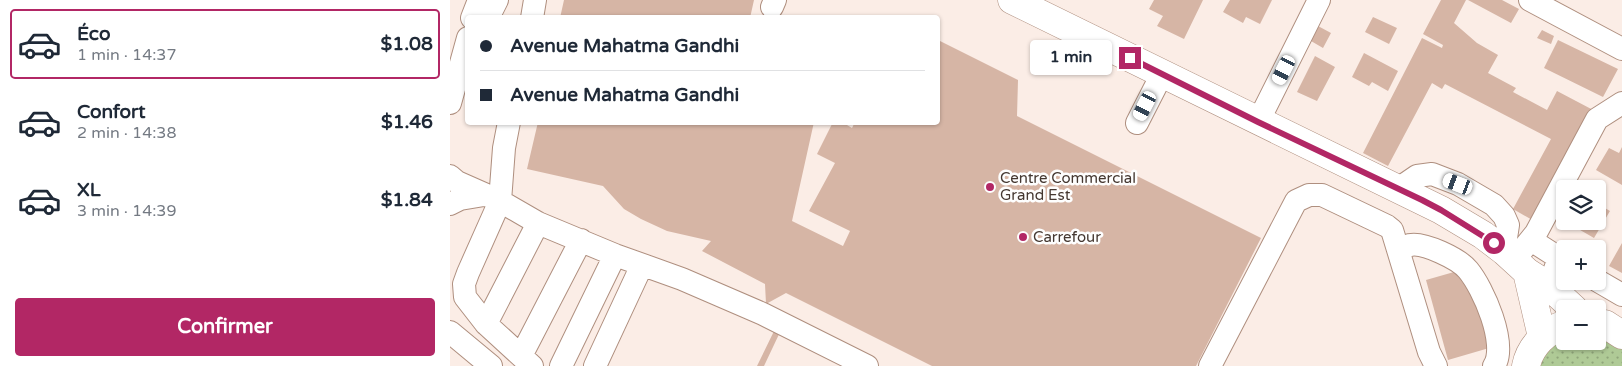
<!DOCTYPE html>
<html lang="fr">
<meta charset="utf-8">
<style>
body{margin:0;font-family:"Varela Round",sans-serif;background:#f2f2f3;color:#1f2937;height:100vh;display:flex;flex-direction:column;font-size:19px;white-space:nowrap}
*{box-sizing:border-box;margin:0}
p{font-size:16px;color:#747a83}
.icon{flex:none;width:28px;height:28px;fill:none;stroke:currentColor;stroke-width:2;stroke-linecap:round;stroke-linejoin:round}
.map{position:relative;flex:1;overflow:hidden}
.side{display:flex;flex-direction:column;background:#fff;width:450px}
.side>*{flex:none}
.hud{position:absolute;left:15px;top:15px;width:475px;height:110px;border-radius:5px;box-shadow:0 1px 4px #0004;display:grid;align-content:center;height:110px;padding:0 15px;background:#fff}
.fabs{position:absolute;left:1106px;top:180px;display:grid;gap:10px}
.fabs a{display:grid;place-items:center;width:50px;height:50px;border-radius:5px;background:#fff;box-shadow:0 1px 4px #0004;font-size:25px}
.end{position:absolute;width:22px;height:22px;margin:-11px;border:6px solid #b22765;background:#fff;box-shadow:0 0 0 2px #fff}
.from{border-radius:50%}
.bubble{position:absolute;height:35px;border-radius:5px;background:#fff;box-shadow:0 1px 4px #0004;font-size:16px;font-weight:700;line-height:35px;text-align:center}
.car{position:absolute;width:15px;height:30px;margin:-15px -8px;border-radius:6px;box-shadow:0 0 4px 1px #0007;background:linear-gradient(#fff 24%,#345 0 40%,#fff 0 76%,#345 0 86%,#fff 0)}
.hud b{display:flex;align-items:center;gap:18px;height:48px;font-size:19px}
.hud b+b{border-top:1px solid #e0e1e3}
.hud i{width:12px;height:12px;background:#1f2937}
ul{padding:9px 0 0;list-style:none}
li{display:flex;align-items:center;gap:15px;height:70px;margin:0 10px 8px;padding:0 5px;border:2px solid transparent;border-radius:5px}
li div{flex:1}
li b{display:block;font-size:19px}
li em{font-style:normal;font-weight:700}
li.on{border-color:#b22765}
li>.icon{width:45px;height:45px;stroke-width:1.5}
.button{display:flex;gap:10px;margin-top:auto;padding:10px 15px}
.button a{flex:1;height:58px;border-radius:5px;background:#b22765;color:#fff;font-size:20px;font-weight:700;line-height:58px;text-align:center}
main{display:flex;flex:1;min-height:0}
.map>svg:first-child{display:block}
.grass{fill:url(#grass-dots)}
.building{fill:#d6b5a5}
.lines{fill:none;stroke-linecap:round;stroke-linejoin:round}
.minor-casing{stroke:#af8f7f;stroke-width:24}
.major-casing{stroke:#af8f7f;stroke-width:29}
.minor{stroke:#fff;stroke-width:22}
.major{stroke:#fff;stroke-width:28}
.route{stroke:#b22765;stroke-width:6}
.poi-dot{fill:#b22765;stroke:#fefefe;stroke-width:2}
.labels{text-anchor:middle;stroke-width:5;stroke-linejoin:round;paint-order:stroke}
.poi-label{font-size:15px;fill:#443730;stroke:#fefefe;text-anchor:start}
</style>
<main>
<section class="side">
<ul>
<li class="on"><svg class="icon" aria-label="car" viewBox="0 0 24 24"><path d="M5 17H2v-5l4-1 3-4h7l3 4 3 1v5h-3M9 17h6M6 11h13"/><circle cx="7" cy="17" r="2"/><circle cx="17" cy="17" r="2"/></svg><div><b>Éco</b><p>1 min · 14:37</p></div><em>$1.08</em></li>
<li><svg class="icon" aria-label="car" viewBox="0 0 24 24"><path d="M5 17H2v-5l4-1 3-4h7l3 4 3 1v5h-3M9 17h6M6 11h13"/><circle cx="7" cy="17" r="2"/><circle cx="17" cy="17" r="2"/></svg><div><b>Confort</b><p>2 min · 14:38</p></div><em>$1.46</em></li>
<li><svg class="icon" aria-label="car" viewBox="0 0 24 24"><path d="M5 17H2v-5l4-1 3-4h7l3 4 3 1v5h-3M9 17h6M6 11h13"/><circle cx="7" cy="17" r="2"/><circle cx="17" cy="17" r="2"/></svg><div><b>XL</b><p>3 min · 14:39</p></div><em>$1.84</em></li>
</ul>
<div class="button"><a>Confirmer</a></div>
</section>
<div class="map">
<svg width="1172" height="366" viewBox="0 0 1172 366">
<defs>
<pattern id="grass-dots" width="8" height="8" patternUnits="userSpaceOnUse" patternTransform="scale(1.25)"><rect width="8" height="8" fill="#afca96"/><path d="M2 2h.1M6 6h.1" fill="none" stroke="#90a57b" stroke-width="1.8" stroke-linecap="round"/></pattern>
</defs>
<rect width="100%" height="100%" fill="#fbede6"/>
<path class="grass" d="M1148 334 1160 339 1172 349V366H1088L1091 357 1115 336V341H1148Z"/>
<path class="building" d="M114 0H304L300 18H110Z
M704 0H753L734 39 707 26 713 16 699 9Z
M780 0H822L810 24 796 17 793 23 773 12Z
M991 0H1016L1004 23 1027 43 1048 55 1038 73 1066 88 1063 92 1097 110 1107 91 1145 111 1084 221 1063 209 1101 139 995 84 992 89 982 83 938 166 913 153 972 38 992 48 993 45 973 34Z
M1018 0H1052L1069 9 1061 23Z
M923 17 947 28 939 44 915 32Z
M868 26 881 33 873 48 861 41Z
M1092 30 1104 36 1101 44 1087 38Z
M488 40 568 80 567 116 811 238 746 366H482L336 293 316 304 315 284 252 251 261 241 217 231 191 219 174 209 153 186 77 169 88 122H364L342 221 393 246 400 231 359 211 385 163 367 154 383 122H392L402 128 405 122H488Z
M1108 40 1168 69 1153 97 1094 68Z
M914 53 948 71 938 91 922 82 919 86 902 77Z
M865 56 885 67 867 101 847 92Z
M1172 147V185L1146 170 1159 148 1169 153Z
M1148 204 1160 211 1144 238 1111 219 1115 213V221H1148Z
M1172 243V273L1159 266Z
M1004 272 1013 278 1015 285 1027 282 1046 346 998 360 976 280Z
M326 327 331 330 314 366H307Z"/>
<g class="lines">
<defs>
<path id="minor" d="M1080 0 1172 49
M322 7 325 0
M22 18 29 0
M38 18 47 0
M82 18 85 0
M0 103 18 38
M59 122 54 148 50 201 18 273 14 284 15 297 36 324 82 366
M808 122 869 0
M687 123 712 74
M0 176 7 182 50 201 88 223 165 255
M948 189 967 176 982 174 1008 184 1044 205 1054 216 1058 225 1054 251
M0 204 10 199 34 195
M1081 240 1109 258 1099 286
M949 250C953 249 956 246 960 245 974 242 1009 259 1018 270 1033 288 1058 344 1044 366
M1065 259 1086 233 1147 119 1172 103
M1148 281 1172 295
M36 324 88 223
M0 332 41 366
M71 356 131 240
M111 366 165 255 232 279 313 314 417 366
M145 366 192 265
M760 366 846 201 859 195H872L937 226 942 230 979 352 986 366"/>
<path id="major" d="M562 0 991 210 1033 235 1054 251 1077 272 1099 286 1124 309
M1077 272 1092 337
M1148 323 1155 324 1172 335
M1076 366C1080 346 1096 331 1115 324"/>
</defs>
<use href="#minor" class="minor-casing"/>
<use href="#major" class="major-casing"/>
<use href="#minor" class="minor"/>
<use href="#major" class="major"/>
</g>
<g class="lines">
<path class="route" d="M680 58 808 122 972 200 991 210 1044 243"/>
</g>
<g class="poi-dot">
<circle cx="540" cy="187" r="5"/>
<circle cx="573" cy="237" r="5"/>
</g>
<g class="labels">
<g class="poi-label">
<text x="550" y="183">Centre Commercial<tspan x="550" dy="17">Grand Est</tspan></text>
<text x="583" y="242">Carrefour</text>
</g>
</g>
</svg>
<div class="fabs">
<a><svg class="icon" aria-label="layers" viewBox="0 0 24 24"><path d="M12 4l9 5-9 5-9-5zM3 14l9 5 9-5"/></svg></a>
<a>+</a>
<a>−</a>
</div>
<i class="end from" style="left:1044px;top:243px"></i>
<i class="end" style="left:680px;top:58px"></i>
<div class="bubble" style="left:580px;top:40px;width:82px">1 min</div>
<i class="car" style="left:834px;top:70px;rotate:207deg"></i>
<i class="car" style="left:695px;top:106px;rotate:207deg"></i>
<i class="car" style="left:1008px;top:184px;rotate:291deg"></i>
<div class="hud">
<b><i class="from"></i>Avenue Mahatma Gandhi</b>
<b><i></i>Avenue Mahatma Gandhi</b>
</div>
</div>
</main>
